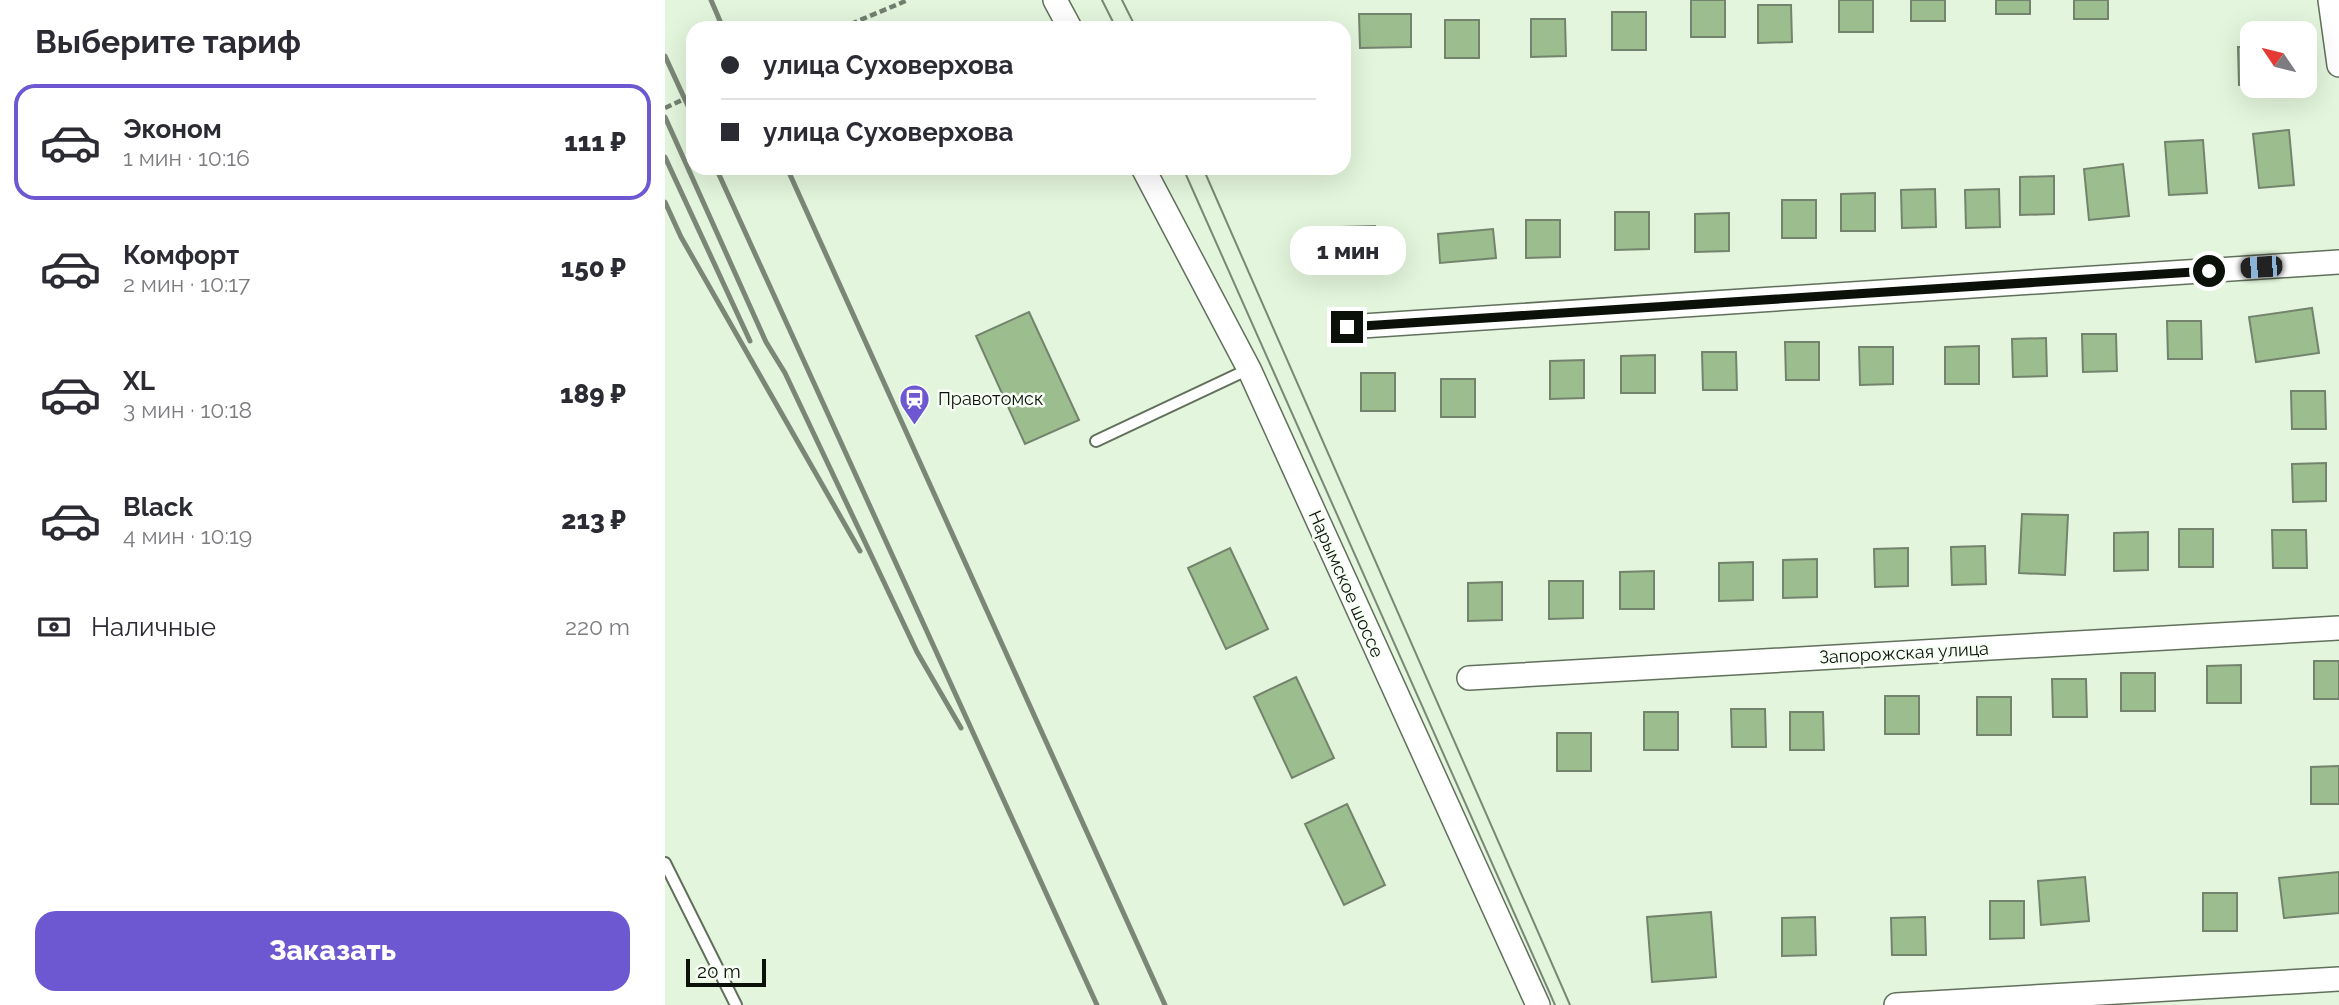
<!DOCTYPE html>
<html lang="ru">
<meta charset="utf-8">
<style>
body{margin:0;font-family:Raleway,sans-serif;background:#f2f2f3;color:#2b2b33;height:100vh;display:flex;flex-direction:column;font-size:26px;white-space:nowrap}
*{box-sizing:border-box;margin:0}
p{font-size:23px;color:#7c7c81}
.icon{flex:none;width:38px;height:38px;fill:none;stroke:currentColor;stroke-width:2;stroke-linecap:round;stroke-linejoin:round}
.map{position:relative;flex:1;overflow:hidden}
.side{display:flex;flex-direction:column;background:#fff;width:665px}
.side>*{flex:none}
.top-card{position:absolute;left:21px;top:21px;width:665px;height:154px;border-radius:21px;box-shadow:0 7px 28px #0002;display:grid;align-content:center;height:154px;padding:0 35px;background:#fff}
.needle{width:46px;rotate:305deg}
.buttons{position:absolute;left:1575px;top:21px;display:grid;gap:14px}
.buttons a{display:grid;place-items:center;width:77px;height:77px;border-radius:14px;background:#fff;box-shadow:0 7px 28px #0002;font-size:35px}
.scale{position:absolute;left:21px;bottom:18px;width:80px;box-sizing:border-box;padding-left:7px;border:4px solid #0b1109;border-top:0;font-size:19px;line-height:24px;white-space:nowrap;color:#0b1109;-webkit-text-stroke:5px #f7fff5;paint-order:stroke}
.end{position:absolute;width:32px;height:32px;margin:-16px;border:9px solid #0b1109;background:#fff;box-shadow:0 0 0 4px #fff}
.from{border-radius:50%}
.bubble{position:absolute;height:49px;border-radius:21px;background:#fff;box-shadow:0 7px 28px #0002;font-size:23px;font-weight:800;line-height:49px;text-align:center}
.car{position:absolute;width:21px;height:42px;margin:-21px -10px;border-radius:9px;box-shadow:0 0 5px 2px #0007;background:linear-gradient(#222 24%,#8ab4d8 0 40%,#222 0 76%,#8ab4d8 0 86%,#222 0)}
.top-card b{display:flex;align-items:center;gap:24px;height:66px;font-size:26px}
.top-card b+b{border-top:2px solid #e1e1e2}
.top-card i{width:18px;height:18px;background:#2b2b33}
ul{padding:0;list-style:none}
li{display:flex;align-items:center;gap:21px;height:116px;margin:0 14px 10px;padding:0 21px;border:4px solid transparent;border-radius:21px}
li div{flex:1}
li b{display:block;font-size:26px}
li em{font-style:normal;font-weight:800}
li.selected{border-color:#6e58d2}
li>.icon{width:63px;height:63px;stroke-width:1.5}
h2{padding:0 35px;font-size:32px;line-height:84px}
.pay{display:flex;align-items:center;gap:18px;height:77px;padding:0 35px;font-size:26px}
.pay p{margin-inline-start:auto}
.primary-button{display:flex;gap:14px;margin-top:auto;padding:14px 35px}
.primary-button a{flex:1;height:80px;border-radius:21px;background:#6e58d2;color:#fff;font-size:28px;font-weight:800;line-height:80px;text-align:center}
main{display:flex;flex:1;min-height:0}
.map>svg:first-child{display:block}
.building{fill:#9cbe8f;stroke:#73836d;stroke-width:2}
.lines{fill:none;stroke-linecap:round;stroke-linejoin:round}
.service-casing{stroke:#61705b;stroke-width:14}
.minor-casing{stroke:#61705b;stroke-width:26}
.path{stroke:#727e6e;stroke-width:4.5;stroke-dasharray:7 3.5;stroke-linecap:butt}
.service{stroke:#fff;stroke-width:10}
.minor{stroke:#fff;stroke-width:23}
.tram{stroke:#7b8776;stroke-width:2}
.rail{stroke:#7b8776;stroke-width:5}
.path-bridge{stroke:#727e6e;stroke-width:4.5;stroke-dasharray:7 3.5;stroke-linecap:butt}
.route{stroke:#0b1109;stroke-width:9}
.labels{text-anchor:middle;stroke-width:5;stroke-linejoin:round;paint-order:stroke}
.poi-label{font-size:18px;fill:#0b1109;stroke:#f7fff5;text-anchor:start}
.street-label{font-size:18px;fill:#0b1109;stroke:#f7fff5}
</style>
<main>
<section class="side">
<h2>Выберите тариф</h2>
<ul>
<li class="selected"><svg class="icon" aria-label="car" viewBox="0 0 24 24"><path d="M5 17H2v-5l4-1 3-4h7l3 4 3 1v5h-3M9 17h6M6 11h13"/><circle cx="7" cy="17" r="2"/><circle cx="17" cy="17" r="2"/></svg><div><b>Эконом</b><p>1 мин · 10:16</p></div><em>111 ₽</em></li>
<li><svg class="icon" aria-label="car" viewBox="0 0 24 24"><path d="M5 17H2v-5l4-1 3-4h7l3 4 3 1v5h-3M9 17h6M6 11h13"/><circle cx="7" cy="17" r="2"/><circle cx="17" cy="17" r="2"/></svg><div><b>Комфорт</b><p>2 мин · 10:17</p></div><em>150 ₽</em></li>
<li><svg class="icon" aria-label="car" viewBox="0 0 24 24"><path d="M5 17H2v-5l4-1 3-4h7l3 4 3 1v5h-3M9 17h6M6 11h13"/><circle cx="7" cy="17" r="2"/><circle cx="17" cy="17" r="2"/></svg><div><b>XL</b><p>3 мин · 10:18</p></div><em>189 ₽</em></li>
<li><svg class="icon" aria-label="car" viewBox="0 0 24 24"><path d="M5 17H2v-5l4-1 3-4h7l3 4 3 1v5h-3M9 17h6M6 11h13"/><circle cx="7" cy="17" r="2"/><circle cx="17" cy="17" r="2"/></svg><div><b>Black</b><p>4 мин · 10:19</p></div><em>213 ₽</em></li>
</ul>
<div class="pay"><svg class="icon" aria-label="cash" viewBox="0 0 24 24"><path d="M3 7h18v10H3z"/><circle cx="12" cy="12" r="2"/></svg>Наличные<p>220 m</p></div>
<div class="primary-button"><a>Заказать</a></div>
</section>
<div class="map">
<svg width="1674" height="1005" viewBox="0 0 1674 1005">
<rect width="100%" height="100%" fill="#e3f5dc"/>
<path class="building" d="M1026 0H1060V37H1026Z
M1174 0H1208V32H1174Z
M1246 0H1280V21H1246Z
M1331 0H1365V14H1331Z
M1409 0H1443V19H1409Z
M1093 5H1126L1127 42 1093 43Z
M947 12H981V50H947Z
M694 14H746V47L695 48Z
M866 19H900L901 56 866 57Z
M780 20H814V58H780Z
M1573 47H1587V85H1574Z
M1624 130 1629 185 1594 188 1588 134Z
M1538 140 1542 193 1504 195 1500 142Z
M1458 164 1464 216 1424 220 1419 169Z
M1389 176V214L1355 215V177Z
M1270 189 1271 227 1237 228 1236 190Z
M1334 189 1335 227 1301 228 1300 190Z
M1210 193V231H1176V194Z
M1117 200H1151V238H1117Z
M950 212H984V249L950 250Z
M1064 213V251L1030 252V214Z
M861 220H895V257L861 258Z
M710 226 711 264H676V227Z
M828 229 831 258 775 263 773 234Z
M1647 308 1654 353 1591 362 1584 317Z
M364 312 414 420 360 444 311 336Z
M1502 321H1536L1537 359H1503Z
M1417 334H1451L1452 371 1418 372Z
M1381 338 1382 376 1348 377 1347 339Z
M1120 342H1154V380H1121Z
M1314 346V384H1280V347Z
M1194 347H1228V384L1195 385Z
M1037 352H1071L1072 390H1038Z
M990 355V393H956V356Z
M919 360V398L885 399V361Z
M696 373H730V411H696Z
M776 379H810V417H776Z
M1626 391H1660L1661 429H1627Z
M1661 463V501L1628 502 1627 464Z
M1357 514 1403 515 1400 575 1354 573Z
M1514 529H1548V567H1514Z
M1607 530H1641L1642 568H1608Z
M1483 532V570L1449 571V533Z
M1320 546 1321 584 1287 585 1286 547Z
M565 548 603 629 561 649 523 568Z
M1243 548V586L1210 587 1209 549Z
M1152 559V597L1118 598V560Z
M1088 562V600L1054 601V563Z
M989 571V609H955V572Z
M884 581H918V618L884 619Z
M837 582V620L803 621V583Z
M1649 661H1674V699H1649Z
M1576 665V703H1542V666Z
M1456 673H1490V711H1456Z
M631 677 669 758 627 778 589 697Z
M1387 679H1421L1422 717H1388Z
M1220 696H1254V734H1220Z
M1312 697H1346V735H1312Z
M1066 709H1100L1101 747H1067Z
M979 712H1013V750H979Z
M1125 712H1158L1159 750H1125Z
M892 733H926V771H892Z
M1674 766V804H1646V767Z
M682 804 720 885 679 905 640 824Z
M1674 872V913L1619 918 1614 878Z
M1420 877 1424 921 1376 925 1373 881Z
M1538 893H1572V931H1538Z
M1325 901H1359V938L1325 939Z
M1046 912 1051 977 987 982 982 917Z
M1150 917 1151 955 1117 956V918Z
M1260 917 1261 955H1227L1226 918Z"/>
<g class="lines">
<defs>
<path id="service" d="M431 441 584 369
M0 863 71 1005"/>
<path id="minor" d="M390 0 405 28
M1665 0 1674 65
M478 168 584 369 873 1005
M682 327 1674 262
M804 678 1674 628
M1231 1005 1674 979"/>
</defs>
<use href="#service" class="service-casing"/>
<use href="#minor" class="minor-casing"/>
<path class="path" d="M176 28 243 0"/>
<use href="#service" class="service"/>
<use href="#minor" class="minor"/>
<path class="tram" d="M437 0 451 28
M457 0 471 28
M518 168 890 1005
M538 168 905 1005"/>
<path class="rail" d="M46 0 58 28
M0 56 28 117
M0 117 101 342 120 373 252 652 296 728
M0 157 85 341
M51 168 432 1005
M122 168 500 1005
M0 202 16 237 195 551"/>
<path class="path-bridge" d="M0 108 28 95"/>
</g>
<g class="lines">
<path class="route" d="M682 327 1544 271"/>
</g>
<defs>
<symbol id="station-pin" viewBox="-11 -11 22 30"><path d="M0 17L-7.5 6A9.5 9.5 0 1 1 7.5 6Z" fill="#6e58d2" stroke="#f7fff5"/><path d="M-3-6H3Q5-6 5-4V2Q5 4 3 4L4.5 6H3L1.5 4h-3L-3 6H-4.5L-3 4Q-5 4-5 2V-4Q-5-6-3-6ZM-3.5-4v3h7v-3ZM-3.5 1v1.5H-2V1ZM2 1v1.5H3.5V1Z" fill="#fff"/></symbol>
</defs>
<g fill-rule="evenodd">
<use href="#station-pin" x="232" y="382" width="35" height="47"/>
</g>
<g class="labels">
<g class="poi-label">
<text x="273" y="405">Правотомск</text>
</g>
<g class="street-label">
<text transform="translate(681 584) rotate(66)" y="6">Нарымское шоссе</text>
<text transform="translate(1239 653) rotate(-3)" y="6">Запорожская улица</text>
</g>
</g>
</svg>
<div class="buttons">
<a><svg class="needle" viewBox="-14 -14 28 28"><path d="M0-13l5 13h-10z" fill="#e53935"/><path d="M0 13l5-13h-10z" fill="#7c7c81"/></svg></a>
</div>
<div class="scale">20 m</div>
<i class="end from" style="left:1544px;top:271px"></i>
<i class="end" style="left:682px;top:327px"></i>
<div class="bubble" style="left:625px;top:226px;width:116px">1 мин</div>
<i class="car" style="left:1596px;top:267px;rotate:266deg"></i>
<div class="top-card">
<b><i class="from"></i>улица Суховерхова</b>
<b><i></i>улица Суховерхова</b>
</div>
</div>
</main>
